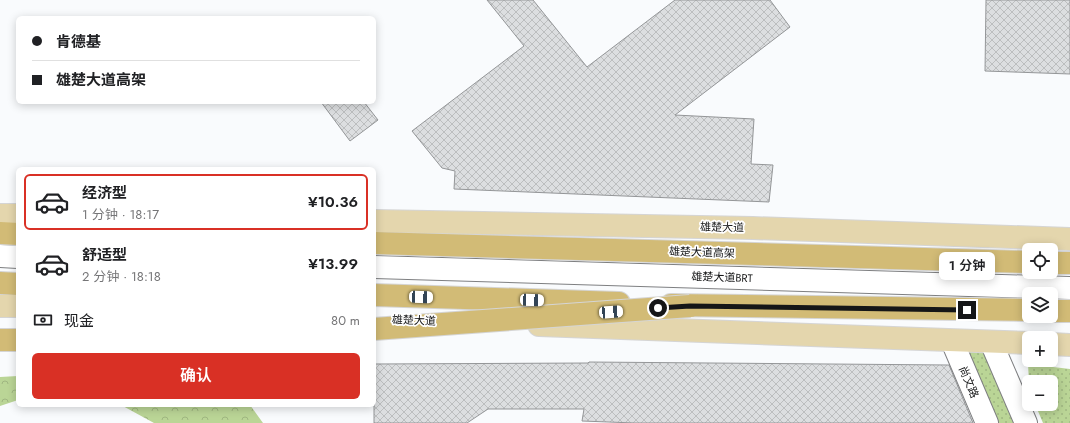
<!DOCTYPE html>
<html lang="zh">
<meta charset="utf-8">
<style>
body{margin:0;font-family:Jost,"Noto Sans SC",sans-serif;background:#f2f2f2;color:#202124;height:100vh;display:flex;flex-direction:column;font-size:15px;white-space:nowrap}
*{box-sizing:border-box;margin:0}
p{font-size:13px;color:#757577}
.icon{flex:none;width:22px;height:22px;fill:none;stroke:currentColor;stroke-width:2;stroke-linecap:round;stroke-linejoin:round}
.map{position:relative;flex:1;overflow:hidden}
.drawer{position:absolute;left:16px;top:167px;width:360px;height:240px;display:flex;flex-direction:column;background:#fff;border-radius:6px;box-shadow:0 2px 10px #0003}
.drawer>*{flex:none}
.guide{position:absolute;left:16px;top:16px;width:360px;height:88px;border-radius:6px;box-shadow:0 2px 10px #0003;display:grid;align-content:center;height:88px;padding:0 16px;background:#fff}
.fabs{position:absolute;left:1022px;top:243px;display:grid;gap:8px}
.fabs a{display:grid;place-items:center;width:36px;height:36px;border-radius:6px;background:#fff;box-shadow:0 2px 10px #0003;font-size:20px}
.end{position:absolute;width:18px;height:18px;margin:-9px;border:5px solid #151617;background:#fff;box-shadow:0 0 0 2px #fff}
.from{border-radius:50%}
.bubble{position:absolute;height:28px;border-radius:6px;background:#fff;box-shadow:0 2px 10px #0003;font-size:13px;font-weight:600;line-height:28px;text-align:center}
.car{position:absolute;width:12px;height:24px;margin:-12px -6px;border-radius:5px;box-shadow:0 0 3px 1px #0007;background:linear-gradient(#fff 24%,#345 0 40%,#fff 0 76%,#345 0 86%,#fff 0)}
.guide b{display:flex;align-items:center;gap:14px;height:38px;font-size:15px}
.guide b+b{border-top:1px solid #e0e0e0}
.guide i{width:10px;height:10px;background:#202124}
ul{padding:7px 0 0;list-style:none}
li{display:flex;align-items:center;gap:12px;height:56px;margin:0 8px 6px;padding:0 8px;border:2px solid transparent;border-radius:6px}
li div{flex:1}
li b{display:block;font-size:15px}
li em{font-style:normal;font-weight:600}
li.on{border-color:#d93025}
li>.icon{width:36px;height:36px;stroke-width:1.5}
.pay{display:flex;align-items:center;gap:10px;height:44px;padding:0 16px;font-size:15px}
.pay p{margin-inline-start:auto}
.action{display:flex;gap:8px;margin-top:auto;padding:8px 16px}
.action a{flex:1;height:46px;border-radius:6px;background:#d93025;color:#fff;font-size:16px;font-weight:600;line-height:46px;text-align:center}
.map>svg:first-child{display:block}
.grass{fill:url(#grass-dots)}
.forest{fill:url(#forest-crowns)}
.building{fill:url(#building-cross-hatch);stroke:#949698}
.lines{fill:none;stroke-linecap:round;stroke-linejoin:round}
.minor-casing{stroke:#7e7f81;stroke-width:24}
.major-casing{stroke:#d5d5d5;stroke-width:24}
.highway-casing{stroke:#d5d5d5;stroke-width:24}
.minor{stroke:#fff;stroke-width:22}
.major{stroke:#e4d6ad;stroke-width:22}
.highway{stroke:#d2bb76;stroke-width:22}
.highway-bridge-casing{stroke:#d5d5d5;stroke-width:24;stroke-linecap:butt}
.highway-bridge{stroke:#d2bb76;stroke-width:22}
.route{stroke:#151617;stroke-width:5}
.labels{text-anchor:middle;stroke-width:3.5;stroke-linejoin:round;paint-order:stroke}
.street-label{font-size:11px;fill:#151617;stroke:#fff}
</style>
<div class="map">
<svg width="1070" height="423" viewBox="0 0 1070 423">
<defs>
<pattern id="grass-dots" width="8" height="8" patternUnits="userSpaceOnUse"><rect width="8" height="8" fill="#bad596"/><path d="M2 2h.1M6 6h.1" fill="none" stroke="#9fb681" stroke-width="1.8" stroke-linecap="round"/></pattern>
<pattern id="forest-crowns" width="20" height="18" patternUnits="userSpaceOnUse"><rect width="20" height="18" fill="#bad596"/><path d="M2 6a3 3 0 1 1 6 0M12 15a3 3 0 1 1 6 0" fill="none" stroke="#9fb681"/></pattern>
<pattern id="building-cross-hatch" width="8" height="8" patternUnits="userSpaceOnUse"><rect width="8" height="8" fill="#dcdee0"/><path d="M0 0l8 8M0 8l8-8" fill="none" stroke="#bcbebf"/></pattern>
</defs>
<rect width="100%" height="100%" fill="#f9fbfd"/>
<path class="grass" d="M961 335H978L1015 423H999Z
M1028 364 1070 369V423H1043L1035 404H1051V382H1029Z"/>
<path class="forest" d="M18 376V400L0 406V377Z
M121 405H250L263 423H154Z"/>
<path class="building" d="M487 0H533L587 67 675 0H770L790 27 675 115 754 119 751 164 773 165 769 202 454 189 455 171 442 168 412 131 524 46Z
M986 0H1070V74L985 71Z
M321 102H364L378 120 350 141Z
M589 362 949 365 973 423H635L582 421 584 409H488L467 423H374V364L588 363Z"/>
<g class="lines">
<defs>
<path id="minor" d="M0 256 18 257
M374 267 1070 288
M952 341 987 423
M991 342 1026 423"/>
<path id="major" d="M0 215H18
M374 221 753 228 1070 239
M0 306H18
M539 325 1029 343
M1051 344 1070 345"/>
<path id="highway" d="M0 233 18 234
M374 243 1029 262
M1051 263H1070
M0 283 18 284
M374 295 619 303
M671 305 1029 310
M1051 311H1070
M0 340H18"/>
</defs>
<use href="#minor" class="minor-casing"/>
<use href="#major" class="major-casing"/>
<use href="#highway" class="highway-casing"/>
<use href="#minor" class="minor"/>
<use href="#major" class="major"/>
<use href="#highway" class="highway"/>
<defs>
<path id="highway-bridge" d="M374 329 690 306"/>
</defs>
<use href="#highway-bridge" class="highway-bridge-casing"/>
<use href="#highway-bridge" class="highway-bridge"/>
</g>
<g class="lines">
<path class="route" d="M658 308 690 306 967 310"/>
</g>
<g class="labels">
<g class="street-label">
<text transform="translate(722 227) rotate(1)" y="4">雄楚大道</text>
<text transform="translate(702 252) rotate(2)" y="4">雄楚大道高架</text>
<text transform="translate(722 277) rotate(2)" y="4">雄楚大道BRT</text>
<text transform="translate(414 320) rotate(2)" y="4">雄楚大道</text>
<text transform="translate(969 382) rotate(67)" y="4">尚文路</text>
</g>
</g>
</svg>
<div class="fabs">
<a><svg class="icon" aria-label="locate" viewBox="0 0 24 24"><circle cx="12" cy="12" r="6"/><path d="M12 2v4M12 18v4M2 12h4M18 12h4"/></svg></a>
<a><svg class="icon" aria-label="layers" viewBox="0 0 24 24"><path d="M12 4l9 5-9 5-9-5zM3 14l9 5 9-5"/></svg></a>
<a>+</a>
<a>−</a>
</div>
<i class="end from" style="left:658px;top:308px"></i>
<i class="end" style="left:967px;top:310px"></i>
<div class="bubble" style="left:939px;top:252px;width:56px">1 分钟</div>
<i class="car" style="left:421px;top:297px;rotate:92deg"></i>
<i class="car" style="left:532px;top:300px;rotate:92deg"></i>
<i class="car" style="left:611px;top:312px;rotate:86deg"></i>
<div class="guide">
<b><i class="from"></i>肯德基</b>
<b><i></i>雄楚大道高架</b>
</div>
<section class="drawer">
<ul>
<li class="on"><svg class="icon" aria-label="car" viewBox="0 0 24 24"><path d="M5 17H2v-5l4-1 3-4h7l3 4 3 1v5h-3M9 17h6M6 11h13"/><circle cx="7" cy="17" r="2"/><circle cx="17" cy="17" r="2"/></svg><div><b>经济型</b><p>1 分钟 · 18:17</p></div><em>¥10.36</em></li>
<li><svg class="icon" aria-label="car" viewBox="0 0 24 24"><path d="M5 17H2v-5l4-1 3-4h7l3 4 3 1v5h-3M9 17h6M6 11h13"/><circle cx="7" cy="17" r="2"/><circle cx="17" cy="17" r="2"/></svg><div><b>舒适型</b><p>2 分钟 · 18:18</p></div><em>¥13.99</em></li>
</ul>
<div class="pay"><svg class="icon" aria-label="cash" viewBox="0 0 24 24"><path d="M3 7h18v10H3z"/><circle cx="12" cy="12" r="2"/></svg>现金<p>80 m</p></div>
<div class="action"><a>确认</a></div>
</section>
</div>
